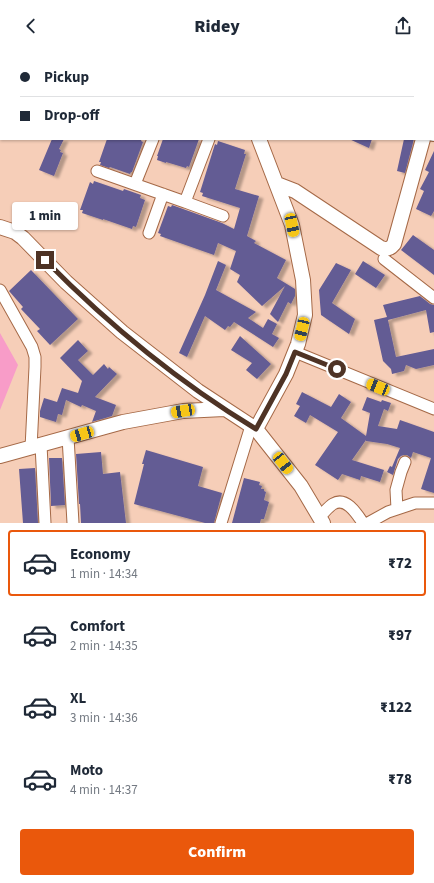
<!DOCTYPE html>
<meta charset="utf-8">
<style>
body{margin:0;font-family:"Source Sans 3",sans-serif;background:#f2f2f3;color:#1f2937;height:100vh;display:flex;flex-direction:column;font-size:15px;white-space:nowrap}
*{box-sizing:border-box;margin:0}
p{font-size:13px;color:#747a83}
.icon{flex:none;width:22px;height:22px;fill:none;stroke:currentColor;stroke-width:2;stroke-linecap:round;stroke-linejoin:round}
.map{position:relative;height:471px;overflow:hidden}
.panel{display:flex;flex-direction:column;background:#fff;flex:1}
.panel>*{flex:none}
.banner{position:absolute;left:0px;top:0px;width:434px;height:88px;box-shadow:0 1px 3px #0004;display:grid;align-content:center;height:88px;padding:0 20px;background:#fff}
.end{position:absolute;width:18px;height:18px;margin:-9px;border:5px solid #4e3325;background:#fff;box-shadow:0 0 0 2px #fff}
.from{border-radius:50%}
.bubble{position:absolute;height:28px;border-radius:4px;background:#fff;box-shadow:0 1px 3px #0004;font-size:13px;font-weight:800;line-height:28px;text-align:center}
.car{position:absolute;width:12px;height:24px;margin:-12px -6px;border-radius:5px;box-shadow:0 0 3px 1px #0007;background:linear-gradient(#f5c518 24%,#345 0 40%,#f5c518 0 76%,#345 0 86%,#f5c518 0)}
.banner b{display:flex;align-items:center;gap:14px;height:38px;font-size:15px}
.banner b+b{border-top:1px solid #e0e1e3}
.banner i{width:10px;height:10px;background:#1f2937}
ul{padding:7px 0 0;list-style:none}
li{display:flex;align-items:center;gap:12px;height:66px;margin:0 8px 6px;padding:0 12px;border:2px solid transparent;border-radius:4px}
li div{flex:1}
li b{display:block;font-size:15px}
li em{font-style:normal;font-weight:800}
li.selected{border-color:#ea580c}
li>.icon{width:36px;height:36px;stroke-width:1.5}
.primary-button{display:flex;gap:8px;margin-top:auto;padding:8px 20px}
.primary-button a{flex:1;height:46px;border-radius:4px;background:#ea580c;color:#fff;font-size:16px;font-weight:800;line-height:46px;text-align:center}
header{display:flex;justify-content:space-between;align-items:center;height:52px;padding:0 20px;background:#fff;font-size:18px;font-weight:800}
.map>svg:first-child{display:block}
.green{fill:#f89cc8}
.building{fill:#645b94;filter:url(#shadow)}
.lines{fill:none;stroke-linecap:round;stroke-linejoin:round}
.minor-casing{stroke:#a56947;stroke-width:13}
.tertiary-casing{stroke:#a56947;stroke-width:16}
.minor{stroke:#fff;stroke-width:11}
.tertiary{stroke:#fff;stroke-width:14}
.route{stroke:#4e3325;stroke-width:5}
</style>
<header><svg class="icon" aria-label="back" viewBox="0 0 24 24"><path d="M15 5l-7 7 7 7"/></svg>Ridey<svg class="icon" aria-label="share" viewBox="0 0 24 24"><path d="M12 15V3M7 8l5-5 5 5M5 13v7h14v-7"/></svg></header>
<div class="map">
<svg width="434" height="471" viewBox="0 0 434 471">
<defs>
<filter id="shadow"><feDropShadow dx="4.5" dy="2.5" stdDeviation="1" flood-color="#0004"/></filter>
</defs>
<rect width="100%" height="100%" fill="#f6ceb8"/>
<path class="green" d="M0 281 18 313 0 358Z"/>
<path class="building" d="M52 87H64L59 97 61 98 60 100 63 101 54 124 39 118Z
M107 87H142L141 89 143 90 132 120H131L130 122 110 115 109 116 100 113 101 110H99Z
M163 87H199L189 115 187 114 186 116 166 110V111L157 108 158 104H157Z
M349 87H372L369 96Z
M404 87H414L405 121 397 119Z
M218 89 245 98 244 102H246L235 137 259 144 247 184 256 189 254 191 286 208 277 226 295 237V244L291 252 288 250 278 270 270 262 285 234 262 254 237 230 240 223 230 217 236 199 218 191 214 203 160 184 161 182 158 181 168 154 171 155 172 153 222 171 234 177 240 156 202 144 203 141 200 140 215 92 217 93Z
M434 99V159L431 164 416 157 424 139 420 137 429 120 425 118Z
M94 129 123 139 124 137 141 143 140 146 145 148 136 175 133 174 132 177 103 167V168L82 161 83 158H80L90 130 93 132Z
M413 183 434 198V223L401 198Z
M218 209 226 213 216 238 256 260 248 266 263 276 268 267 277 272 272 282 279 286 273 295 234 270 230 275 228 274 225 278 205 264 187 305 179 301 205 243Z
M363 209 385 223 376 236 355 222Z
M336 211 351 218 332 251 355 267 349 282 321 263 319 238Z
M31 218 78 267 50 293 37 279 40 277 21 257 23 255 9 239Z
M420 244 430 252 434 253V280L430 281 426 258 388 268 396 305 434 297V313L416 317 406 313 404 319 392 322 391 317 383 309 374 268 387 265 383 253Z
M240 284 271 312 257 327 246 318 252 311 231 298Z
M78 288 88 299 78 308 93 323 104 312 108 317 109 315 117 322 95 345 116 353 112 364 92 370 96 359 82 353 81 355 66 348 62 363 58 362 56 370 40 365V359L44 346 57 350 62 336 78 341 82 329 60 306Z
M302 340 331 355 339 342 351 350 341 366 366 384 370 361 362 358 367 345 381 350 382 348 391 351 388 359 384 357 378 374 397 377 400 368 434 380V441L421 437 431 406 413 400 411 406 407 403H404L401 404 398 407 393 423 387 420 390 414 392 415 400 396 387 392 366 389V388L352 408 384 418 380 430 361 424 360 428 342 422 338 428 315 413 338 380 310 363 306 371 294 364 300 354 296 352Z
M146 398 203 415 198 434 222 441 214 471H205L134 452 144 412H142Z
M101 400 103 422 120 420 126 471H81L80 452H79L76 402Z
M49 406H62L65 453 51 454Z
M35 416 38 471H23L19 417Z
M244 426 260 430 259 433 262 434 261 437H264V439L266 440 264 448 269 450 264 467H261L260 471H232Z"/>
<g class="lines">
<defs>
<path id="minor" d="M97 119 185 150 209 87
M135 132 153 87
M185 150 223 164
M149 181 163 142
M384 207 434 246
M0 238 32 295 35 305V315L31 396
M295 300 434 357
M68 385 73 471
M41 393 45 471
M397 457 396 438 401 420 405 410
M319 465C324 461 328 455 333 452 346 444 357 462 363 471
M221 471 251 374
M368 471 388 460 415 451H434"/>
<path id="tertiary" d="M241 0V1
M254 0V1
M433 82H434
M277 132 295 139 381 196C387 198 390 197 394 192L423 87
M0 175 15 180 23 186 66 230 122 280 198 339 256 377 301 434 323 471
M256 377 286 322 298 292 305 263 303 228 292 173 259 87
M0 404 123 370 183 359 224 357"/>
</defs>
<use href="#minor" class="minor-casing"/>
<use href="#tertiary" class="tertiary-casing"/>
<use href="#minor" class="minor"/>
<use href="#tertiary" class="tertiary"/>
</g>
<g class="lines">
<path class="route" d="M45 208C107 271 180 331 256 377L286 322 295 300 337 317"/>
</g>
</svg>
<i class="end from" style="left:337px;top:317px"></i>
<i class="end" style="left:45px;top:208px"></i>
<div class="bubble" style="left:12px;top:150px;width:66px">1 min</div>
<i class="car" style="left:292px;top:173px;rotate:168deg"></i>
<i class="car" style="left:302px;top:277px;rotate:193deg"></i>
<i class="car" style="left:378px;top:335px;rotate:292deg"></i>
<i class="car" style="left:183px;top:359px;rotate:260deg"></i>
<i class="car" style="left:82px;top:382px;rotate:254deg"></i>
<i class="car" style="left:283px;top:411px;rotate:142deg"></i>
<div class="banner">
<b><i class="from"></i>Pickup</b>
<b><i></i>Drop-off</b>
</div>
</div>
<section class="panel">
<ul>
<li class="selected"><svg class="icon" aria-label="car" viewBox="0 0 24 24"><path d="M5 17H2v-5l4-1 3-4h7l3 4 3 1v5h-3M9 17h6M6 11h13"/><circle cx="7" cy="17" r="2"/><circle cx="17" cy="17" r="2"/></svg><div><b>Economy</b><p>1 min · 14:34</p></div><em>₹72</em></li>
<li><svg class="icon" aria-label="car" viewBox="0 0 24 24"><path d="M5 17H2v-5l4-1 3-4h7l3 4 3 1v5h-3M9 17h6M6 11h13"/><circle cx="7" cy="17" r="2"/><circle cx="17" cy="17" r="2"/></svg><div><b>Comfort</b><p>2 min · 14:35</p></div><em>₹97</em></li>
<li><svg class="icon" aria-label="car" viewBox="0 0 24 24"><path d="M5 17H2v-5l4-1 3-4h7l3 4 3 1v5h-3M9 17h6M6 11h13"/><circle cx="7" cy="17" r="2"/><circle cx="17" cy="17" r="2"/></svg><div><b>XL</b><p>3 min · 14:36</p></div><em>₹122</em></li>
<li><svg class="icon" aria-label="car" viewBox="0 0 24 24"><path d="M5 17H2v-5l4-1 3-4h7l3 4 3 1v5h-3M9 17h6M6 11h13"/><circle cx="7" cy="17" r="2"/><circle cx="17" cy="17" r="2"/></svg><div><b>Moto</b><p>4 min · 14:37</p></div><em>₹78</em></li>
</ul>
<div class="primary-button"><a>Confirm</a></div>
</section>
